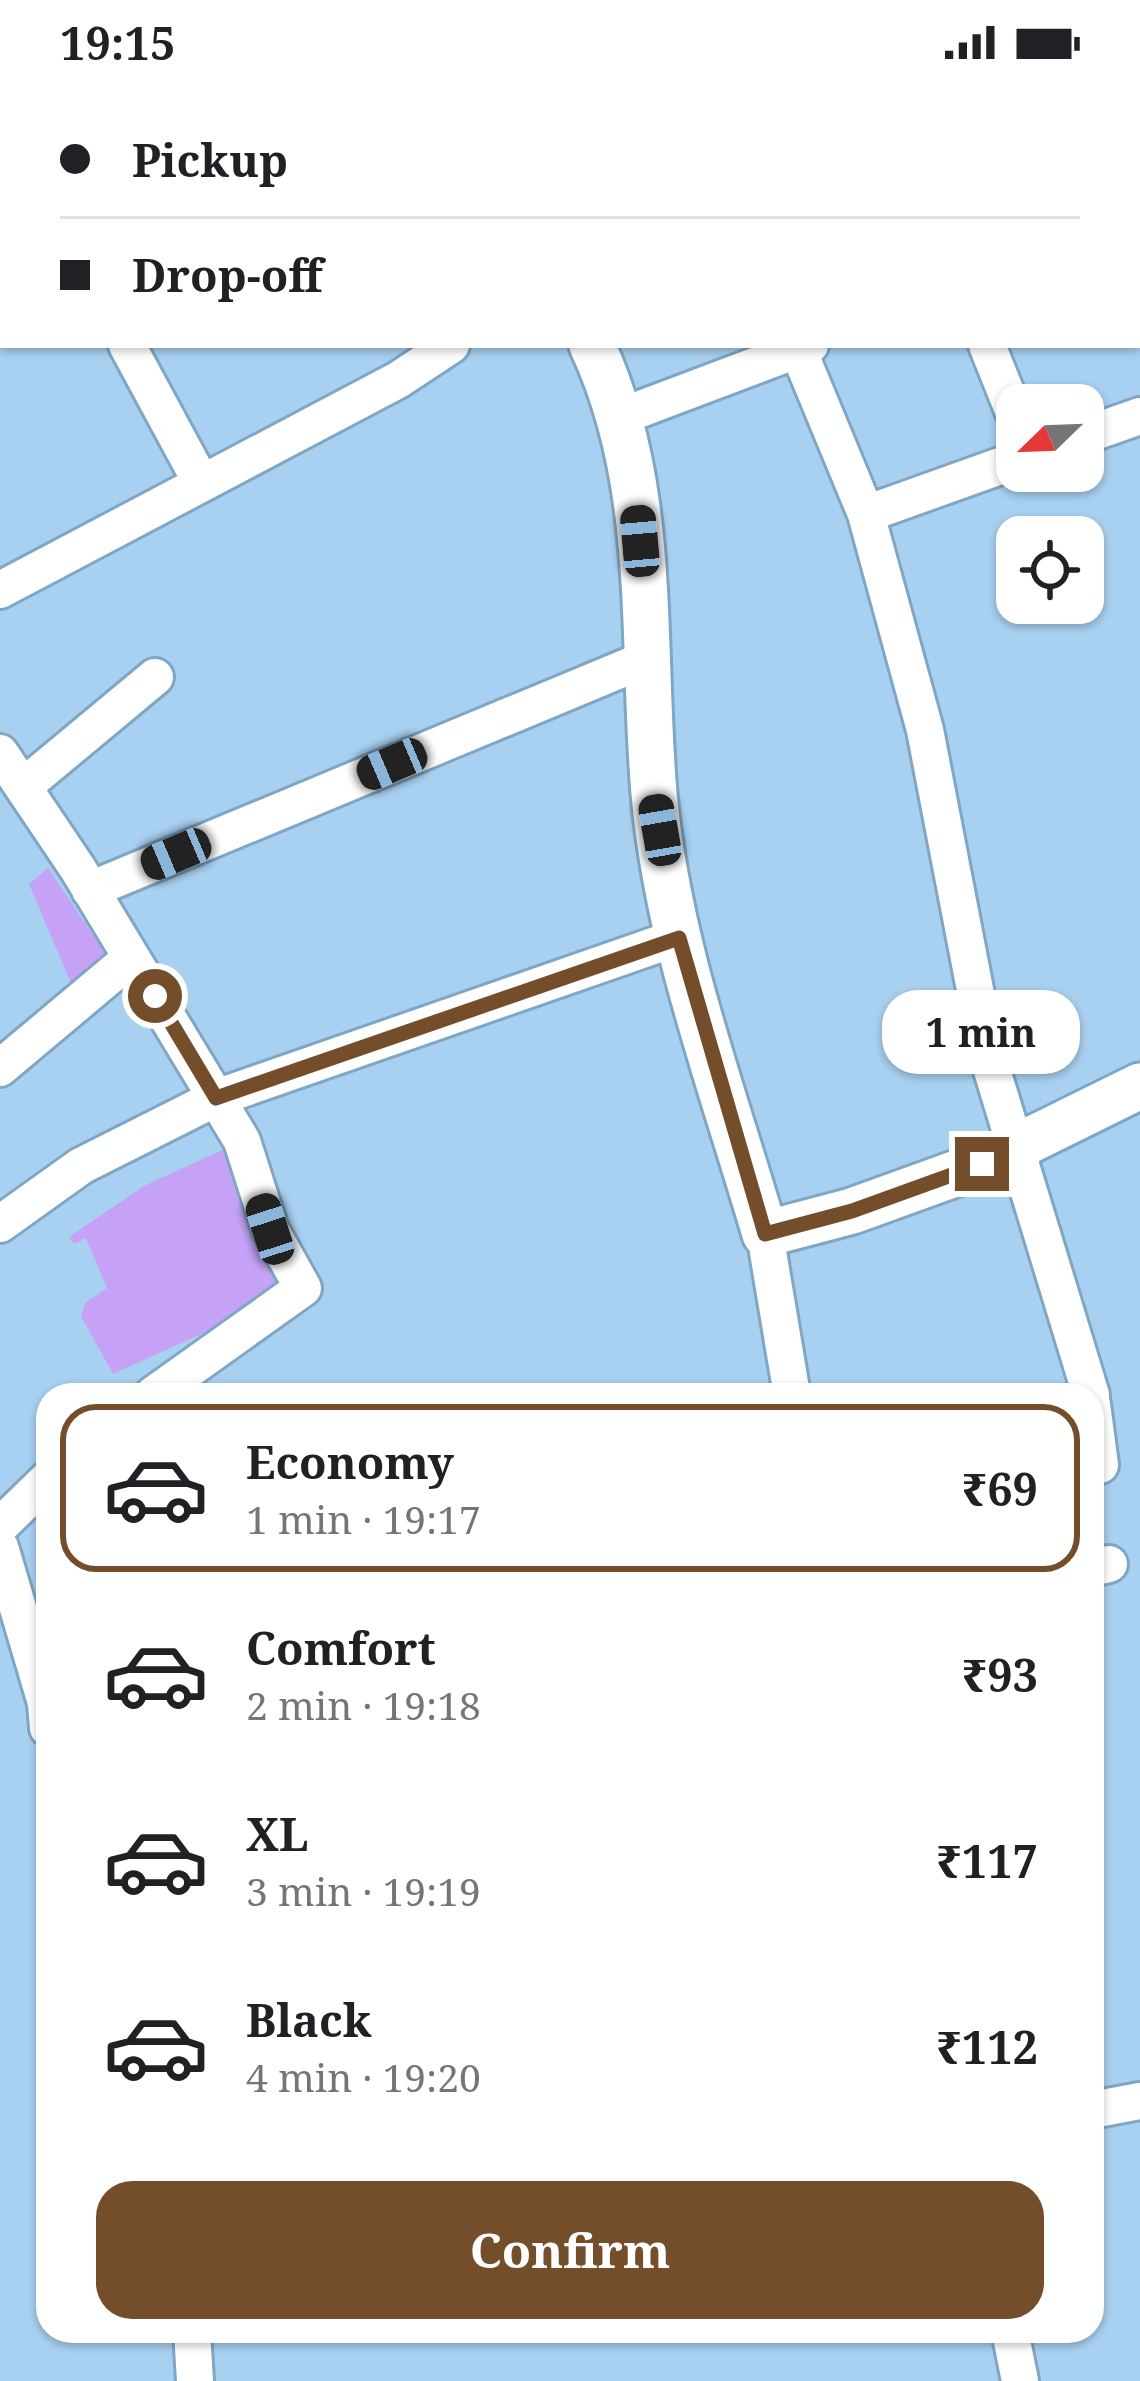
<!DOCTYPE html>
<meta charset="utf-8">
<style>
body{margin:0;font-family:"Noto Serif",serif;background:#f2f2f2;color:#202124;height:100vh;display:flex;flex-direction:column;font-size:45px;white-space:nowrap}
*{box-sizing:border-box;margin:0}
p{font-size:39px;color:#757577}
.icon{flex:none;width:66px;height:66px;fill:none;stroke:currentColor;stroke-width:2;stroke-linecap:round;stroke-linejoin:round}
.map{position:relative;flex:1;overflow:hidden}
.details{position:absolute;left:36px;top:1299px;width:1068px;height:960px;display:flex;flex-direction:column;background:#fff;border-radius:36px;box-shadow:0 3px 9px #0004}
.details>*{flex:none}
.hud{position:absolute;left:0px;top:0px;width:1140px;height:264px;box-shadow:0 3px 9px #0004;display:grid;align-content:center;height:264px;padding:0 60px;background:#fff}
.needle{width:78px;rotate:247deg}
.buttons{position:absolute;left:996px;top:300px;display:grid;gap:24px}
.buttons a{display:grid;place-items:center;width:108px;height:108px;border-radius:24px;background:#fff;box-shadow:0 3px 9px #0004;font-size:60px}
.end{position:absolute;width:54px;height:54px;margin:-27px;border:15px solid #744e2b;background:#fff;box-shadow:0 0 0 6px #fff}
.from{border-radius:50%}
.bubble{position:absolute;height:84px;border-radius:36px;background:#fff;box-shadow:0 3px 9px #0004;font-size:39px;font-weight:700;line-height:84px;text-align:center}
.car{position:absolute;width:36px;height:72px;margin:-36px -18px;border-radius:15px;box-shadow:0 0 9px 3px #0007;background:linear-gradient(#222 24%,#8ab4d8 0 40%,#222 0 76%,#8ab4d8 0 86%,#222 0)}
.hud b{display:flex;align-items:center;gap:42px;height:114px;font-size:45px}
.hud b+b{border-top:3px solid #e0e0e0}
.hud i{width:30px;height:30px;background:#202124}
ul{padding:21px 0 0;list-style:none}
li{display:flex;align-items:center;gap:36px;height:168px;margin:0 24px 18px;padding:0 36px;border:6px solid transparent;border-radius:36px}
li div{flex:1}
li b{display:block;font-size:45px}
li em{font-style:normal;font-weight:700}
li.active{border-color:#744e2b}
li>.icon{width:108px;height:108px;stroke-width:1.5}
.cta{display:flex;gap:24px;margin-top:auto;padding:24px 60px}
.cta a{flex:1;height:138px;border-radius:36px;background:#744e2b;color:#fff;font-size:48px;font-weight:700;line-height:138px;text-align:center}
.status{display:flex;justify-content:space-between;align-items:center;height:84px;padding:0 60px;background:#fff;direction:ltr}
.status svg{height:33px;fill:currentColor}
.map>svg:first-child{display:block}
.green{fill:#c5a2f6}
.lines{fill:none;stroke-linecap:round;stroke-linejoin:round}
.minor-casing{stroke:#7fa6c4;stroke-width:42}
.tertiary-casing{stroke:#7fa6c4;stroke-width:51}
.minor{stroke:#fff;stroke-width:36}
.tertiary{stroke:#fff;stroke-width:45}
.route{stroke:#744e2b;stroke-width:15}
</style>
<div class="status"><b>19:15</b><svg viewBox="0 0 49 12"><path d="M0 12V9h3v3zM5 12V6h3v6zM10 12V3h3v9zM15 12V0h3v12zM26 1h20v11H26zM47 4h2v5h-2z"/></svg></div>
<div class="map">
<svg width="1140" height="2297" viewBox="0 0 1140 2297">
<rect width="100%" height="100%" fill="#a8d0f0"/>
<path class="green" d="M48 784 97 857 105 855 124 870 76 911 29 800Z
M242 1057 303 1204 113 1290 81 1232 85 1219 107 1204 86 1154 74 1160 69 1153 144 1102Z"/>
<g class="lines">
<defs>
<path id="minor" d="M135 0V3
M1060 0 1061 3
M243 3 252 0
M0 79H3
M1137 89 1140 88
M127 261 201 398
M987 261 1017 336
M799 268 866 430 925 646 988 973 1091 1311
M622 332 810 261
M1083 352 1140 332
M866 430 1017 376
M0 506 398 296 451 261
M0 669 78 785 242 1057 270 1145 303 1204 153 1311
M24 702 155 593
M90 806 651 573
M0 984 131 874
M0 1140 81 1082 216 1014 679 853
M765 1150 792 1311
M1092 1320 1100 1381
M0 1442 48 1395
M0 1463 46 1619 48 1644
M1092 1484 1109 1480
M1092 2026 1140 2017
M192 2247 195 2297
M1010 2247 1020 2297"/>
<path id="tertiary" d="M495 0 496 3
M592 261C658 402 641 557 654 709 667 859 723 1006 765 1150L852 1127 982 1080 1140 1002"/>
</defs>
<use href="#minor" class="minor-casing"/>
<use href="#tertiary" class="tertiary-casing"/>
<use href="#minor" class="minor"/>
<use href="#tertiary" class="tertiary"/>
</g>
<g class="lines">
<path class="route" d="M155 912 216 1014 679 854 765 1150 852 1127 982 1080"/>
</g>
</svg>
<div class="buttons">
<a><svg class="needle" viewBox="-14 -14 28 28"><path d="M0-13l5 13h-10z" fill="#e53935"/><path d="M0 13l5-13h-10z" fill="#757577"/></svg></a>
<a><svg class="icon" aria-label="locate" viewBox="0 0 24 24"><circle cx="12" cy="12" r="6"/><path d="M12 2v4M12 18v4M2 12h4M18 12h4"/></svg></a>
</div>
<i class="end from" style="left:155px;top:912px"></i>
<i class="end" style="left:982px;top:1080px"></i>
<div class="bubble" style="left:882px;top:906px;width:198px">1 min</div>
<i class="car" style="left:640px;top:457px;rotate:355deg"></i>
<i class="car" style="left:392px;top:680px;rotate:247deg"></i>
<i class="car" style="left:660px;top:746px;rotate:350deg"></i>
<i class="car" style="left:176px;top:770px;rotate:247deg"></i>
<i class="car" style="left:270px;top:1145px;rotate:342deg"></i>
<div class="hud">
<b><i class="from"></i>Pickup</b>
<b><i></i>Drop-off</b>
</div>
<section class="details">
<ul>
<li class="active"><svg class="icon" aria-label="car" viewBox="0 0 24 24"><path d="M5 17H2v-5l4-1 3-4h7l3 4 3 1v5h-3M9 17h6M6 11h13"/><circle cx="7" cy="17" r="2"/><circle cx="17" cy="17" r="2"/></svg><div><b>Economy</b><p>1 min · 19:17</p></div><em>₹69</em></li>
<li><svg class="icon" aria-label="car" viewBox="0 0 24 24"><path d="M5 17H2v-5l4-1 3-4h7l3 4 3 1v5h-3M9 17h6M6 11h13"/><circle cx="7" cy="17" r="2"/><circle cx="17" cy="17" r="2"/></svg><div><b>Comfort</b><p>2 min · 19:18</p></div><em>₹93</em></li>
<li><svg class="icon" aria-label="car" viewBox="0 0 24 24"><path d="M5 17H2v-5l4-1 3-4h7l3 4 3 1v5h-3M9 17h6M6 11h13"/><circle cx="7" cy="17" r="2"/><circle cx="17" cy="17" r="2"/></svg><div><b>XL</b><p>3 min · 19:19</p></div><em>₹117</em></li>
<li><svg class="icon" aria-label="car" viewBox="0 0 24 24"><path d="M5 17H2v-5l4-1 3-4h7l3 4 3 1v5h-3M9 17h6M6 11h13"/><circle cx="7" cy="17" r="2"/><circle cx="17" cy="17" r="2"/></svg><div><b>Black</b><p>4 min · 19:20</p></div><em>₹112</em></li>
</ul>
<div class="cta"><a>Confirm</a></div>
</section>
</div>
